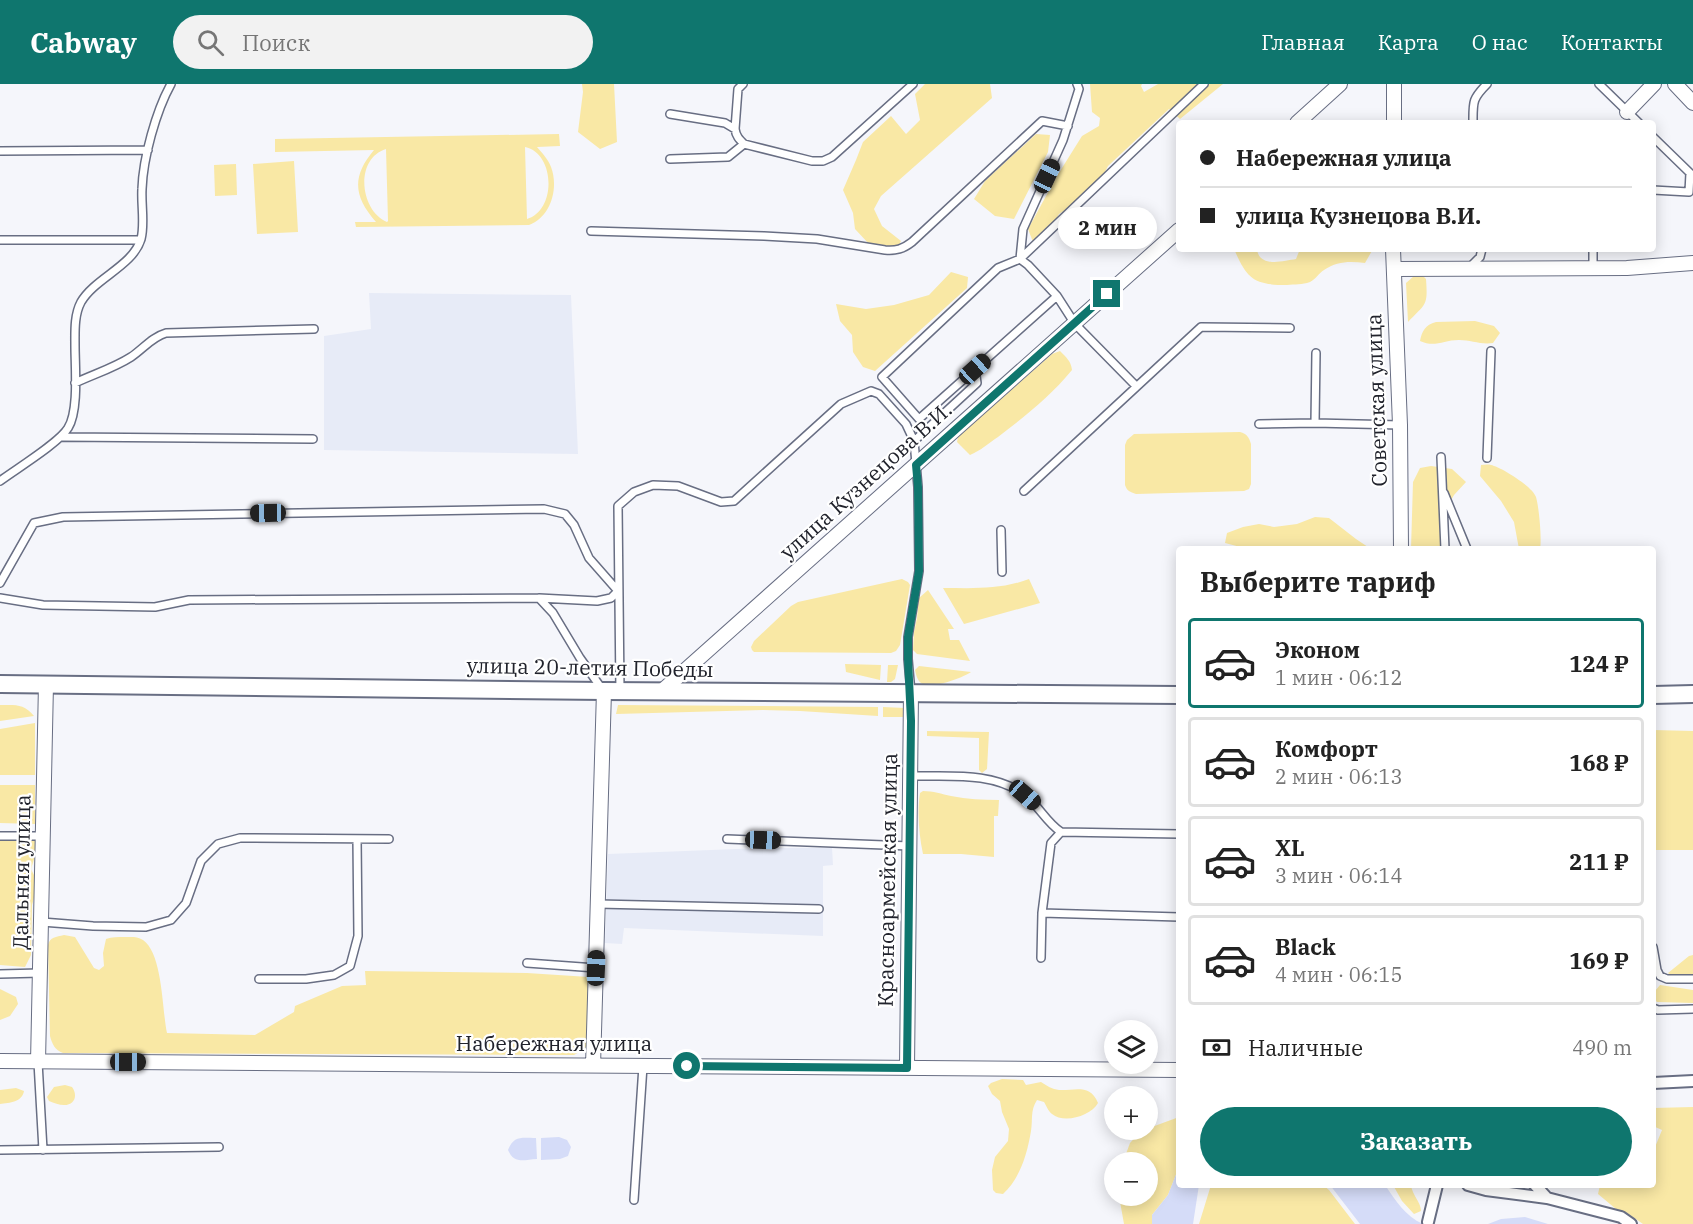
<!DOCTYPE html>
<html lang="ru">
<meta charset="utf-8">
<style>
body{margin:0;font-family:"IBM Plex Serif",serif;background:#f2f2f2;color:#222;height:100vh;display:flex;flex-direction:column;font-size:22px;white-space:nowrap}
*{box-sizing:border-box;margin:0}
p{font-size:20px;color:#767676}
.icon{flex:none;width:33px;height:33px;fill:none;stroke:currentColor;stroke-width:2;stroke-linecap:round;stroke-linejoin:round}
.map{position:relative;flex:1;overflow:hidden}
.sheet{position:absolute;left:1176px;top:462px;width:480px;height:642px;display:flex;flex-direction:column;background:#fff;border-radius:6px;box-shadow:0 3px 15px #0003}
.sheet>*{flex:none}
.top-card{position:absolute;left:1176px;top:36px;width:480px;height:132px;border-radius:6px;box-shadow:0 3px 15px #0003;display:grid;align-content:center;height:132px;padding:0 24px;background:#fff}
.fabs{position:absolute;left:1104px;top:936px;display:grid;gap:12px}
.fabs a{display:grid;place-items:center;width:54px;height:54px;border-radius:50%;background:#fff;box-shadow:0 3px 15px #0003;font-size:30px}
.end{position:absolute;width:27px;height:27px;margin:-14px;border:8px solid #0f766e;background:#fff;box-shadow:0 0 0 3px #fff}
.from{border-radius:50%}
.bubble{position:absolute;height:42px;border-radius:21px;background:#fff;box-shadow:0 3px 15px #0003;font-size:20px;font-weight:700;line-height:42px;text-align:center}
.car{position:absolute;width:18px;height:36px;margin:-18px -9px;border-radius:8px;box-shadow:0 0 4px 2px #0007;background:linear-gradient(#222 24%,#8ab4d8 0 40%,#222 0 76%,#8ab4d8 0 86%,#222 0)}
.top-card b{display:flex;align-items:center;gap:21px;height:57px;font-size:22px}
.top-card b+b{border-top:2px solid #e0e0e0}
.top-card i{width:15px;height:15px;background:#222}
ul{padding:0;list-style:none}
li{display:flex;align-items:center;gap:18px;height:90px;margin:0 12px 9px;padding:0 12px;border:3px solid #e0e0e0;border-radius:6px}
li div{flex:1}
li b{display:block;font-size:22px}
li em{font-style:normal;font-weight:700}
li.selected{border-color:#0f766e}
li>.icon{width:54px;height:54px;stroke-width:1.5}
h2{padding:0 24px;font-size:27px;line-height:72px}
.pay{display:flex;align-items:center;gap:15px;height:66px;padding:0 24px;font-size:22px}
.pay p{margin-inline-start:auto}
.primary-button{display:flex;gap:12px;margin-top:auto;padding:12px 24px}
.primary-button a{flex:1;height:69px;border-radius:36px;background:#0f766e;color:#fff;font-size:24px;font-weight:700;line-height:69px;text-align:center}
header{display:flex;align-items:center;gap:36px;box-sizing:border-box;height:84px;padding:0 30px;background:#0f766e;color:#fff}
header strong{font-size:28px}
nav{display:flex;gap:33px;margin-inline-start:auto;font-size:21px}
.search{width:420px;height:54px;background:#f2f2f2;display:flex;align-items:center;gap:15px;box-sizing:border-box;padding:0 21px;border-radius:33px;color:#767676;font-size:22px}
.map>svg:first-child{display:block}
.built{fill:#e7ebf7}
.green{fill:#f9e8a5;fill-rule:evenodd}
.water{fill:#d5dcf8}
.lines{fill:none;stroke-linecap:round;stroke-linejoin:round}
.service-casing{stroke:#686e83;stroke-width:10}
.pedestrian-casing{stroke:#686e83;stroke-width:14}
.minor-casing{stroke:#686e83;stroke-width:16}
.tertiary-casing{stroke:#686e83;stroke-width:20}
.service{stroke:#fff;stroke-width:7}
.pedestrian{stroke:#fff;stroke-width:10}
.minor{stroke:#fff;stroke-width:14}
.tertiary{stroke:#fff;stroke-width:16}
.route{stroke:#0f766e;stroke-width:8}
.labels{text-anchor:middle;stroke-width:4.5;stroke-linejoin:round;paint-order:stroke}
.street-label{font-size:21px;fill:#21232c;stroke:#fff}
</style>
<header>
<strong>Cabway</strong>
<div class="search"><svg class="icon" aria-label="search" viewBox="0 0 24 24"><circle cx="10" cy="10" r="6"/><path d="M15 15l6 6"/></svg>Поиск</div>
<nav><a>Главная</a><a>Карта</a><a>О нас</a><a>Контакты</a></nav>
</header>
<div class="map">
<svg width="1693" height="1140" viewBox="0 0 1693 1140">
<rect width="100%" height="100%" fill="#f5f6fb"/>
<path class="built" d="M369 209 571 211 578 370 324 366V252L371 245Z
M762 764H832L833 781 823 782V852L624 844 622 860 605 859 608 770Z"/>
<path class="green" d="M582 0H614L617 58 600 65 578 48 583 8Z
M925 0H990L992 14 881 112 874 125 882 142 901 157 899 161 877 165 869 160 855 145 853 129 843 106 856 76 863 58 891 32 906 50 920 36 915 10Z
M1090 0H1142L1141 2 1144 8 1158 0H1223L1180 35 1169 25 1108 82 1095 107 1059 130 1043 159 1033 158 1028 145 1057 92 1082 52 1099 42 1100 34 1092 28Z
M559 50 560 62 537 63C542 69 548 75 551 83 559 104 551 133 529 141L356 143 355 138H376C353 112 352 92 374 66L275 68V55ZM525 63C555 69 557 126 527 135ZM386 65 388 137 387 138C360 127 354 75 386 65Z
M1036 50 1050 51 1048 68 1014 135 995 132 974 115 985 97Z
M294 77 298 148 257 150 253 80Z
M236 80 237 111 215 112 214 81Z
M1234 165H1257C1259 184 1283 177 1296 175L1300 165H1373L1365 179C1350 177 1337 177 1324 186 1319 189 1316 195 1310 198 1302 201 1295 200 1287 201 1254 201 1247 195 1234 165Z
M951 188 968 193 967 204 875 287 863 283 853 268 852 251 840 237 836 220 866 225 894 221 929 211Z
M1422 191 1426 195C1428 222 1426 219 1408 238L1406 199 1414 192Z
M1475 237 1494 242 1500 249 1493 259C1481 261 1471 256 1459 256 1443 256 1435 264 1420 257 1422 247 1425 241 1436 238Z
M1060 267C1066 273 1071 277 1072 286 1051 312 1024 333 998 353 989 359 980 367 970 371L957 358 958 353 1052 270Z
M1240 348C1247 350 1249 353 1251 360V400L1249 405 1244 407 1136 410C1130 408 1127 407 1125 401V361L1127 356 1134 350Z
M1481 381C1484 381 1487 380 1491 381 1501 383 1533 403 1536 413 1539 423 1542 456 1540 465H1519L1514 438 1501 417 1480 392Z
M1431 382 1452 385 1466 398 1454 411 1446 425 1440 465H1411L1413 398 1420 384Z
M1315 433 1329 434 1356 455 1371 465H1248L1225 459 1227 449 1243 443 1259 440 1274 443 1297 440Z
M902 495 908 498 910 501 900 561 896 567 891 569 754 568 752 566 751 563 754 557 791 522 798 518Z
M1029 495 1040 519 964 540 943 504C974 504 1000 506 1029 495Z
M928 506 954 545H948L950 556H959L970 577 917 570 913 566 914 548 917 534 919 514Z
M845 580 881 581 880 596 846 588Z
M888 581H898L895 595 891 598H887Z
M919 582 971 588C962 594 931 606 921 599 917 596 916 590 915 586Z
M0 621C14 621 24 619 34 632L0 637Z
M618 621 878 623V632L800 627 763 626 616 630Z
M883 623 905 624 906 633H883Z
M35 639V691H0V645Z
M1653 646 1693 647V766H1653Z
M927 647 989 648 987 685 982 689 979 686V654L927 652Z
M0 701H35V740L0 739Z
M923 707C933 707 942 710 951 712 967 715 983 716 999 716L998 732H994V773L961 770H923C919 751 917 728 920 709Z
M35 747 40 756 31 785 38 799 32 821 31 871 25 883 0 881V755L20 752Z
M64 851 75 853 94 884 99 886 104 882 103 869 106 855C112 853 118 853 124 853 131 853 137 852 143 856 163 870 162 927 167 949L255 951 294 928 295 922 342 902 366 901 365 887 527 889 589 893 587 962 581 967 574 971 63 969C55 966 52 960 50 952L48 861C50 853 56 853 64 851Z
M1693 871V891H1670L1668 889 1689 872Z
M1660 901 1693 906V919L1657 918 1655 916V907Z
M0 905 16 913 18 920 10 932 0 936Z
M1002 995 1023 996 1026 1001 1041 998C1047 1002 1052 1005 1059 1006 1074 1007 1090 999 1098 1019 1091 1032 1064 1040 1052 1030 1048 1027 1046 1021 1044 1018L1037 1016C1030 1027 1033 1035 1031 1047 1027 1071 1020 1094 1003 1110L996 1109 993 1106 992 1086 995 1073 1008 1057 1009 1045 1002 1028 1000 1017 992 1010 988 1002 991 999Z
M65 1001 72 1003C78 1011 75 1021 64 1021 59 1021 54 1019 49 1017L47 1013 54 1003Z
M16 1004 24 1007C22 1018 10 1019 0 1020V1006Z
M1693 1023V1140H1643L1627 1129 1616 1125 1598 1110 1600 1101H1653V1068L1662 1046 1653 1042V1024Z
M1179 1033V1083L1168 1111 1152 1131V1140H1124L1119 1112H1148V1078H1123L1130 1059 1141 1047Z
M1211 1101H1323L1329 1106 1355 1140H1199Z
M1393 1101H1411C1412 1111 1421 1118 1421 1127L1414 1130 1402 1117Z"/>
<path class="water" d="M559 1053 567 1056 571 1063 568 1072 560 1075 541 1076V1054Z
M536 1054 537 1075C523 1076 514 1080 508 1066 514 1051 522 1054 536 1054Z
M1179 1083V1101H1199L1193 1140H1152V1131L1168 1111Z
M1330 1101H1385C1396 1117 1405 1132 1423 1140H1360Z
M1525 1133 1548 1140H1488L1501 1135Z"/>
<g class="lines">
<defs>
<path id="service" d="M743 0 738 5 735 45C736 52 739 55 744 60L812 77H823L832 73 913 0
M1077 0 1079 5 1063 56 1023 145 1020 175 1028 181 1057 212 1075 240 1136 302
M1599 0 1639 39
M670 30 725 39 735 45
M1473 39C1473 18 1472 15 1487 0
M1653 53 1690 89 1689 108 1653 106
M0 67 148 66
M670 75 728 73 744 60
M591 147 764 152 817 155 885 166C896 167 903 165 912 158L1042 37 1068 42
M0 156H140
M1470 183 1480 173 1482 165
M1593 184V165
M1057 212 919 335 882 293 998 184 1020 175 1204 0
M1316 269 1315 339 1400 341
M75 299C94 290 114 284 131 273 143 265 152 253 166 249L314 245
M1259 340 1315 339
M62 353 313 355
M914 357 977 299 975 285
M1441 373 1445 465
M1487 374 1491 267
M0 397C16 385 59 359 68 344 79 327 75 283 75 262 75 248 74 231 81 218 95 194 133 182 141 155 145 140 141 121 142 105 143 74 156 27 171 0
M1024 407 1201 243 1290 244
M1444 409 1467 465
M1001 446 1002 488
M0 499 34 439 63 433 544 425 565 430 574 441 589 474 618 507
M0 514 43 521 155 523 189 516 539 514 553 529 580 574 602 605
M539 514 597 517 611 514 618 507
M620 607 618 422 634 408 653 401 678 402 721 418 734 417 841 320 871 307 879 310 906 340 914 357 918 403 919 487 908 553V575L911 609
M910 692C949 693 992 687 1025 711 1039 722 1046 738 1061 748L1179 750
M0 752H43
M727 755 910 762
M598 820 819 825
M1042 829 1179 833
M42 838 93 842 146 843 171 836 186 819 201 777 218 760 240 754 389 755
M1653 863 1657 886 1660 892 1667 895H1693
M1041 874 1042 829 1051 759 1061 748
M527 879 596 884
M0 890 40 889
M259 895H306L334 891 350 882 358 852 357 755
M1653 924 1658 926 1693 925
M38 978 43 1066
M0 1066 219 1063
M634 1116 643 982"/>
<path id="pedestrian" d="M1653 999 1693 997
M1468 1101 1486 1106 1547 1114
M1535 1101 1547 1114 1621 1133 1631 1140
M1428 1138 1437 1101"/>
<path id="minor" d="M1675 0 1693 19
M1627 28 1654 0
M1297 39 1340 0
M1394 39V0
M1393 165 1400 341 1401 465
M1394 185 1627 184 1693 179
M662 607 1179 146
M0 977 1179 986
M38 978 46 600
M593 982 604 607
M907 984 911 609"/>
<path id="tertiary" d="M0 600 604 607 1179 611
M1653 611 1693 610"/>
</defs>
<use href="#service" class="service-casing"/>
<use href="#pedestrian" class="pedestrian-casing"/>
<use href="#minor" class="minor-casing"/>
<use href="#tertiary" class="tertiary-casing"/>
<use href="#service" class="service"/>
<use href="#pedestrian" class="pedestrian"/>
<use href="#minor" class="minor"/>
<use href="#tertiary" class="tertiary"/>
</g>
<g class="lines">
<path class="route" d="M687 982 907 984 911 637 908 575V553L919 487 918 403 916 381 1107 210"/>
</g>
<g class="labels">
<g class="street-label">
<text transform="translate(1377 316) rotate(-92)" y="7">Советская улица</text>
<text transform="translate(866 397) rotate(-42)" y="7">улица Кузнецова В.И.</text>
<text transform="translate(590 584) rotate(1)" y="7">улица 20-летия Победы</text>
<text transform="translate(22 788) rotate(-89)" y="7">Дальняя улица</text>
<text transform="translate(888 796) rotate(-89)" y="7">Красноармейская улица</text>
<text x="554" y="967">Набережная улица</text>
</g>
</g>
</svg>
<div class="fabs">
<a><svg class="icon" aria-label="layers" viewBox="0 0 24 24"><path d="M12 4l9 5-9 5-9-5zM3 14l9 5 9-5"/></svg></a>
<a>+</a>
<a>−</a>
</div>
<i class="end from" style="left:687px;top:982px"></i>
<i class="end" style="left:1107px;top:210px"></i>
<div class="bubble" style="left:1058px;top:123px;width:99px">2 мин</div>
<i class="car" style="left:1047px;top:92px;rotate:25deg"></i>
<i class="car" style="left:975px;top:285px;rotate:48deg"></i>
<i class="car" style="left:268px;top:429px;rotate:269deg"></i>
<i class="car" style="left:1025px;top:711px;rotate:131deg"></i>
<i class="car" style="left:763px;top:756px;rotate:92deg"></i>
<i class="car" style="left:596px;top:884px;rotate:2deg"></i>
<i class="car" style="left:128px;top:978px;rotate:90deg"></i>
<div class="top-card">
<b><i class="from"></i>Набережная улица</b>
<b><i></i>улица Кузнецова В.И.</b>
</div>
<section class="sheet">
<h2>Выберите тариф</h2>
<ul>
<li class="selected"><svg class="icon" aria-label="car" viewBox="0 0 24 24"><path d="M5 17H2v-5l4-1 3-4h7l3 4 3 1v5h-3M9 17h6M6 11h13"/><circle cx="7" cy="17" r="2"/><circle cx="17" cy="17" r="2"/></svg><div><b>Эконом</b><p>1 мин · 06:12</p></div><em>124 ₽</em></li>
<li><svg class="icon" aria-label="car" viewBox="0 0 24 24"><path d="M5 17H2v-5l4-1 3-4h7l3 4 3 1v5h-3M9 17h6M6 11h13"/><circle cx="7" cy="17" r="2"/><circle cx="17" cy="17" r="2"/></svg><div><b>Комфорт</b><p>2 мин · 06:13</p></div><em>168 ₽</em></li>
<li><svg class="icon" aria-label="car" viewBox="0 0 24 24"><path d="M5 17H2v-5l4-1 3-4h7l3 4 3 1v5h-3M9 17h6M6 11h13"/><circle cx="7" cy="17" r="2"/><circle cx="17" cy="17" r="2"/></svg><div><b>XL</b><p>3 мин · 06:14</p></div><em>211 ₽</em></li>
<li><svg class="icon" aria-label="car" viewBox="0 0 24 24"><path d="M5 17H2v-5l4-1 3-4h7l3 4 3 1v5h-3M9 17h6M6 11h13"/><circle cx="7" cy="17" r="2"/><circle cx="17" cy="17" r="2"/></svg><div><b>Black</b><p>4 мин · 06:15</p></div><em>169 ₽</em></li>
</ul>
<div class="pay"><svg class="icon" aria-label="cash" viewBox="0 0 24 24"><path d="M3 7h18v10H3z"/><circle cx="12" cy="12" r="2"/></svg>Наличные<p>490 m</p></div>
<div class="primary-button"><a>Заказать</a></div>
</section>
</div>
